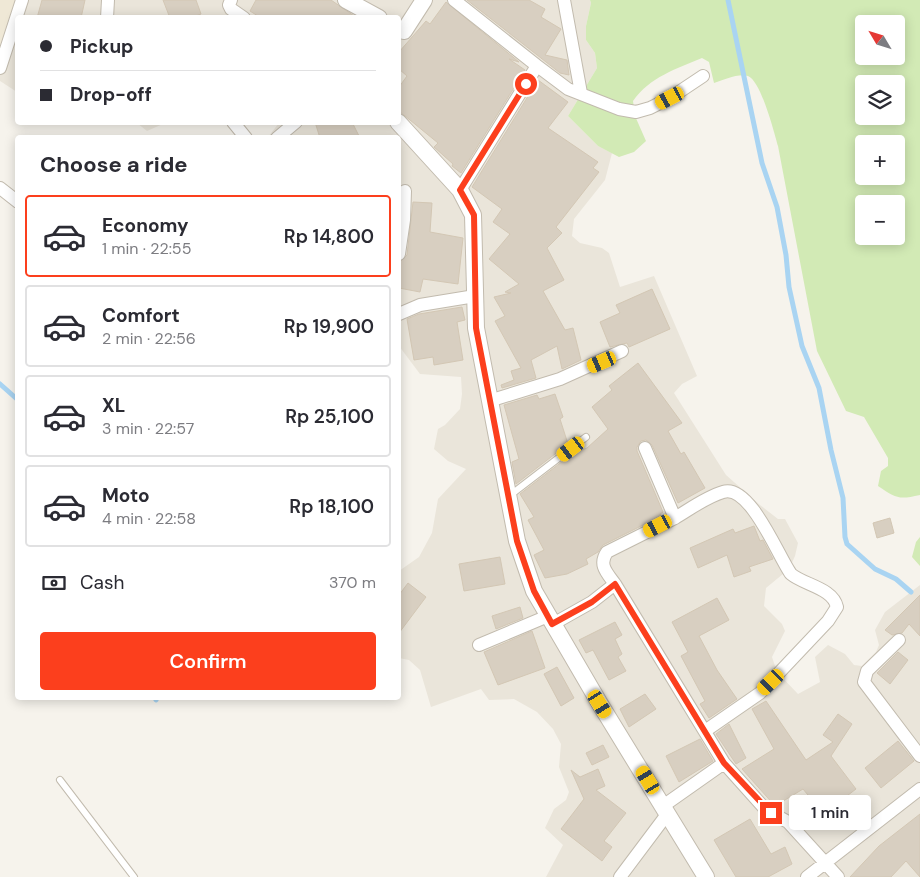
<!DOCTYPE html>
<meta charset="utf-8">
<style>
body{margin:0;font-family:"DM Sans",sans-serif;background:#f2f2f3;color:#2b2b33;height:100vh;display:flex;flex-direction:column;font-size:19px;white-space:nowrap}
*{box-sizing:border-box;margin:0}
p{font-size:16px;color:#7c7c81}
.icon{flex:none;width:28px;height:28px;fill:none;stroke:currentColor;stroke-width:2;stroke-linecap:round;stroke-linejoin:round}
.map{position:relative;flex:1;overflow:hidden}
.side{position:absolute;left:15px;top:135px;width:386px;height:565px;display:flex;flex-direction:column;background:#fff;border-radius:5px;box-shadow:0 2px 12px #0003}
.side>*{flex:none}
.banner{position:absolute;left:15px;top:15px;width:386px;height:110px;border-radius:5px;box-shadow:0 2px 12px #0003;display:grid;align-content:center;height:110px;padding:0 25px;background:#fff}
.needle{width:32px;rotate:308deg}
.fabs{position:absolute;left:855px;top:15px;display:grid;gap:10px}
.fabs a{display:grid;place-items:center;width:50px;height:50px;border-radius:5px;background:#fff;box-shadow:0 2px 12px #0003;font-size:25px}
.end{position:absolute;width:22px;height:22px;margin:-11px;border:6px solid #fc3f1d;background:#fff;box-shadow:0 0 0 2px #fff}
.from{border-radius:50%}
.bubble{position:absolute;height:35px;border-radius:5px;background:#fff;box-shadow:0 2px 12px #0003;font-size:16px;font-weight:600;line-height:35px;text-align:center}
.car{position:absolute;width:15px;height:30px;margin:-15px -8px;border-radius:6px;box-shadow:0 0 4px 1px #0007;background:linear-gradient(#f5c518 24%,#345 0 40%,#f5c518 0 76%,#345 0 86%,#f5c518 0)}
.banner b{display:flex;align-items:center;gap:18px;height:48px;font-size:19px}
.banner b+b{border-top:1px solid #e1e1e2}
.banner i{width:12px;height:12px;background:#2b2b33}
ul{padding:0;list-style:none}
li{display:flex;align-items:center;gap:15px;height:82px;margin:0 10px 8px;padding:0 15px;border:2px solid #e1e1e2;border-radius:5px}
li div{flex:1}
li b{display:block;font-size:19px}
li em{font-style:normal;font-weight:600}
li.selected{border-color:#fc3f1d}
li>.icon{width:45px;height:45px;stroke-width:1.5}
h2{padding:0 25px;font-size:22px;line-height:60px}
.pay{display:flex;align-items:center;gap:12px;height:55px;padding:0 25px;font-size:19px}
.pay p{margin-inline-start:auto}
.action{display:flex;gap:10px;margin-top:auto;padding:10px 25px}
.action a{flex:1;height:58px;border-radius:5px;background:#fc3f1d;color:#fff;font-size:20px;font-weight:600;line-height:58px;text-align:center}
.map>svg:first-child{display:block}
.residential{fill:#eae5da}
.education{fill:#efe8d6}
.green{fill:#d2eab5;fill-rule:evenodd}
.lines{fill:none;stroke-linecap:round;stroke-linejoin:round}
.stream{stroke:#a9d4f2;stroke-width:5}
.building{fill:#d8cfc1;stroke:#d3c7b4}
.service-casing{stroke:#c2bbae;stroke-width:8}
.minor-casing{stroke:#c2bbae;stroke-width:14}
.tertiary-casing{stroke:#c2bbae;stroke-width:18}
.service{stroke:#fff;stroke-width:6}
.minor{stroke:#fff;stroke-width:12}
.tertiary{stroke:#fff;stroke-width:16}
.route{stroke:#fc3f1d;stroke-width:6}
</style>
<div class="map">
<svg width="920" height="877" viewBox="0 0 920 877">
<rect width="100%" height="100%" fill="#f6f3ec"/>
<path class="residential" d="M15 0H590L591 3 586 26V40L595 53 597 68 568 116 598 146 612 153 605 180 574 219 572 236 580 243 602 248 609 253 620 287 654 276 697 376 682 384 674 393 726 475 760 505 778 519H785L798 543 795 556 789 569 766 588 764 606 782 624 785 631 772 657 777 672 798 694 820 682 815 657 828 645 845 654 854 665 862 666 876 652 879 645 875 630 885 612 920 585V877H546L563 845 545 828 554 809 566 800 569 792 559 767 561 744 553 729 537 712 514 699 489 700 481 689 431 707 420 670 409 660 399 658V571L419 557 432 533 438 499 466 469 448 461 434 449 438 429 445 425 460 409 462 394 461 377 420 374 399 346V138L268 137 279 123 399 122V18H18L17 92 0 81V46Z
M137 123H165L147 131Z"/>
<path class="education" d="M0 0H15L0 46Z"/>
<path class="green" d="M590 0H920V495C898 500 896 498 878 486L881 471 888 466V458L864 417 846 411 817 351 778 146C774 132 761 81 748 76 739 73 723 80 714 83L709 62 702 58C676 69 650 77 633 101L635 116 646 141 634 152 619 157 598 146 568 116 597 68 595 53 586 40V26L591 3ZM864 24H896V56H864ZM864 84H896V116H864ZM864 144H896V176H864ZM864 204H896V236H864Z
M920 537V566L912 557 916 542Z"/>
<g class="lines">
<path class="stream" d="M728 0 762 163 777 207 786 255 789 287 802 346 819 388 831 450 843 498 845 537 847 544 875 569 896 579 911 592
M0 384 18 400
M155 698 156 700"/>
</g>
<path class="building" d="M42 0H85L81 18H37Z
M163 0H196L201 14 191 18H170Z
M256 0H331L357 18H261L250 11Z
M467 0H529L545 9 541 17 561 29 545 55 567 60 569 75 560 73Z
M446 2 519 62 509 59 525 70 461 173 452 166 453 164 434 147 438 143 399 111V87L407 76 399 69V52L426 21 430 24Z
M538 80 568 102 548 128 598 162 593 168 599 172 556 227 562 233 547 248 564 280 543 291 565 330 573 328 581 360 562 369 557 346 531 360 536 378 502 388 501 385 514 380 511 371 521 368 495 321 505 316 494 297 511 293 505 292 519 284 489 259 510 234 493 222 502 209 472 187Z
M315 122H352L360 138H320Z
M413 202 432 203 430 232 463 238 458 284 423 279 420 292 399 288V268L400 262 407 255Z
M652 289 670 329 629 347 627 343 610 347 600 322 620 313 616 305Z
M462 307 465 320 457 322 463 360 434 365 433 357 414 360 407 319 419 314Z
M638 363 682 423 668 431 681 454 684 452 705 488 678 503 652 445 646 440 641 441 637 447V451L663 512 660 514 661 516 603 545 598 552 586 559 588 564 567 574 545 578 534 555 544 550 528 520 534 517 520 494 572 454 587 448 608 429 592 407 612 390 609 386Z
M555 394 563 417 560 419 568 444 516 484 512 462 519 459 504 405 537 395 539 399Z
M890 518 894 533 877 538 873 523Z
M754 526 760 541 763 540 773 559 749 567 751 571 734 577 727 555 698 568 690 548 733 529 735 533Z
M500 557 505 584 464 591 459 564Z
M408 583 426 597 399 633V595Z
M920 595V636L909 624 902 633 892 635 885 630Z
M717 598 729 620 699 636 717 670 737 699 709 718 700 704 705 701 681 656 688 652 672 622Z
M520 607 523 618 496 629 492 616Z
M615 622 622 635 615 639 622 654 618 657 626 671 609 680 593 650 586 653 579 640Z
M532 631 545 668 498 685 484 652Z
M898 652 908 660 890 684 877 673Z
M557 667 574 698 561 706 544 674Z
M645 694 656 709 629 727 620 709Z
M766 701 806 760 833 742 823 735 838 714 852 724 831 756 856 789 839 802 851 817 836 829 803 789 775 806 742 769 774 749 752 709Z
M729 724 746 758 736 764 716 734Z
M700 739 713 761 679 782 666 756Z
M898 741 914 761 881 788 865 768Z
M603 745 609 757 592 765 586 753Z
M598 769 605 786 596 790 626 813 604 841 612 847 602 861 561 829 584 799 571 770 580 777Z
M920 814V877L906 861 891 877H850L879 846Z
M750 819 771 854 785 847 792 864 768 877H736L714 840Z"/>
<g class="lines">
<defs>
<path id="service" d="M509 496 586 437
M60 780 134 877"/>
<path id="minor" d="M231 0 229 5 231 9 244 18
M454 0 536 65 535 69 460 190
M564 0 581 93
M107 18 108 0
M536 65 568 89 619 109 636 112 650 108 670 98 703 76
M0 68 22 0
M233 122 246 138
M277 138 296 122
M0 188 18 202
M399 254 404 220 405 191
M399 314 420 305 475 296
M489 401 560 379 622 351
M675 518C690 509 706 497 723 492 750 483 779 558 791 574 804 585 833 588 837 607L828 621 760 693 705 731
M615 584 724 763 766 810 788 822 838 877
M553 624 592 602 615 584C607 573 598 565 607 552L675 518 645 448
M899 640 867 671 864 682 920 756
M479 645 548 616
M663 806 724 763
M620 877 668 813
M807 877 920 789"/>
<path id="tertiary" d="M346 0 379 18
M404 31 424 0
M398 122 460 190 473 215 476 328 517 541 534 591 600 704 706 877"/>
</defs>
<use href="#service" class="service-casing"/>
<use href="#minor" class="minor-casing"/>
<use href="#tertiary" class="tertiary-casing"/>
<use href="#service" class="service"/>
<use href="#minor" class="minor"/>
<use href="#tertiary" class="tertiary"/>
</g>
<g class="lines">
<path class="route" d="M526 84 460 190 474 215 476 328 517 541 534 591 552 624 592 602 615 584 724 763 771 813"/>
</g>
</svg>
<div class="fabs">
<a><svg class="needle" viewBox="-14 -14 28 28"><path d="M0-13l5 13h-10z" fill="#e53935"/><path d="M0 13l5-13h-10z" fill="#7c7c81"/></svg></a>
<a><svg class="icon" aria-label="layers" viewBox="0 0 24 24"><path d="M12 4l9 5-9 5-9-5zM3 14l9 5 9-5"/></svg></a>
<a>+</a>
<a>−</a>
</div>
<i class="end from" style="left:526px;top:84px"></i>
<i class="end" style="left:771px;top:813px"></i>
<div class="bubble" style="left:789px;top:795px;width:82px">1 min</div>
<i class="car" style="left:670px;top:98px;rotate:242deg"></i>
<i class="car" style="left:602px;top:362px;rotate:247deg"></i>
<i class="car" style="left:571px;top:449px;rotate:233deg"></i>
<i class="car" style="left:658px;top:526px;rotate:243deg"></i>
<i class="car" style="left:771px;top:682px;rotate:226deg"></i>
<i class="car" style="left:600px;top:704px;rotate:148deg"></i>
<i class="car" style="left:648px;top:780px;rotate:329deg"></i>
<div class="banner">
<b><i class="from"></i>Pickup</b>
<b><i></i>Drop-off</b>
</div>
<section class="side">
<h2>Choose a ride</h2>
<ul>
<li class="selected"><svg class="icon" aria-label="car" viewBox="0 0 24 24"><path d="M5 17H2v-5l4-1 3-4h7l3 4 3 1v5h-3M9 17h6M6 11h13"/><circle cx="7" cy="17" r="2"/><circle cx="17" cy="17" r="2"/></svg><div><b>Economy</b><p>1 min · 22:55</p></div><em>Rp 14,800</em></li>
<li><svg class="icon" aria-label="car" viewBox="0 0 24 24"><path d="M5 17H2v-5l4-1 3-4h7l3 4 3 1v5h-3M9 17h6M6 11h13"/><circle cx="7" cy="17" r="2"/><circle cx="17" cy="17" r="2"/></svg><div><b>Comfort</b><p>2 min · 22:56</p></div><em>Rp 19,900</em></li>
<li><svg class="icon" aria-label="car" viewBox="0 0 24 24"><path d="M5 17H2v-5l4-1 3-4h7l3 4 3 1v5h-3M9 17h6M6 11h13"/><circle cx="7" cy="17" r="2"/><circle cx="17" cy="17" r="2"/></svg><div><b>XL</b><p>3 min · 22:57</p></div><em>Rp 25,100</em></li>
<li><svg class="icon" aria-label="car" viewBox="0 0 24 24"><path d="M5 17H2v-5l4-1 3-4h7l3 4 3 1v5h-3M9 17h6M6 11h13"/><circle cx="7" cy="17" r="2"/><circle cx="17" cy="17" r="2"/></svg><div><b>Moto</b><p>4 min · 22:58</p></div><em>Rp 18,100</em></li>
</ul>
<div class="pay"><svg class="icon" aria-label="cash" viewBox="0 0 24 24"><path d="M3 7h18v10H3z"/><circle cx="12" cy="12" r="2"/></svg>Cash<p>370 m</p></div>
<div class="action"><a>Confirm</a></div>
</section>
</div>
